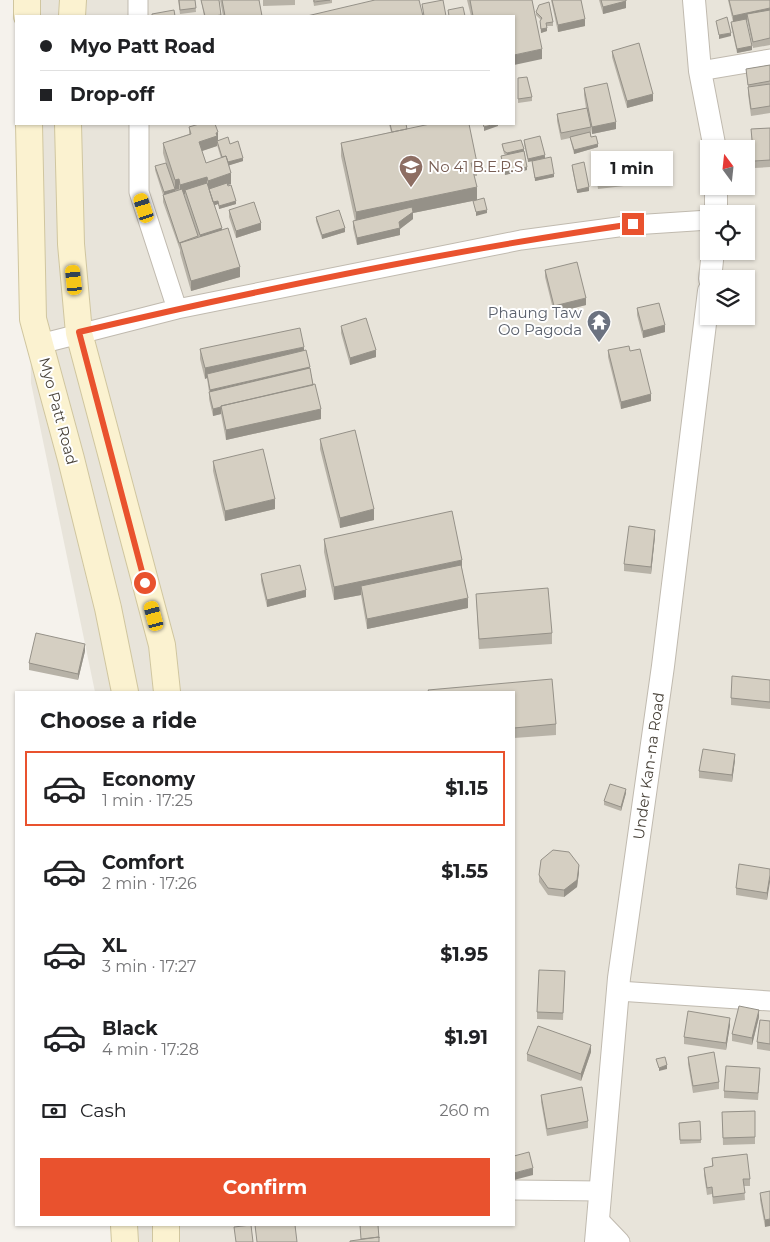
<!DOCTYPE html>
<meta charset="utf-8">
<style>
body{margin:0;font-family:Montserrat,sans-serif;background:#f6f6f6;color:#202124;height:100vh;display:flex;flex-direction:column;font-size:19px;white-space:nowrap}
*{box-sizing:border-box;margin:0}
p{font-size:16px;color:#757577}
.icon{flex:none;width:28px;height:28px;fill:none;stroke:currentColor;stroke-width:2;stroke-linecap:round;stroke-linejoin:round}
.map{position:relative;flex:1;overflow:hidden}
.side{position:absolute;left:15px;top:691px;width:500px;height:535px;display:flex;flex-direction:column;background:#fff;border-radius:0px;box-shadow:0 1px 4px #0004}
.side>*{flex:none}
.hud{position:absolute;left:15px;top:15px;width:500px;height:110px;border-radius:0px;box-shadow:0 1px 4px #0004;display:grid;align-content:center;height:110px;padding:0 25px;background:#fff}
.needle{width:32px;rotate:345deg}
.controls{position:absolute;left:700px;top:140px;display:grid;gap:10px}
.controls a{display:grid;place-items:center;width:55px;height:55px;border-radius:0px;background:#fff;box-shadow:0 1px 4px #0004;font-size:25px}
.end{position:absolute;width:22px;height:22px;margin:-11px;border:6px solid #e9522e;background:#fff;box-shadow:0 0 0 2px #fff}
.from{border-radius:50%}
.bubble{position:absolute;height:35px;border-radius:0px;background:#fff;box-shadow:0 1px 4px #0004;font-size:16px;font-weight:700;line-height:35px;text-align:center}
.car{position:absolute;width:15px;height:30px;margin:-15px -8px;border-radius:6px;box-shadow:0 0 4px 1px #0007;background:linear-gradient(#f5c518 24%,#345 0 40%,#f5c518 0 76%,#345 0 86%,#f5c518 0)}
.hud b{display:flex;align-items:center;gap:18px;height:48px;font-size:19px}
.hud b+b{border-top:1px solid #e0e0e0}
.hud i{width:12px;height:12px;background:#202124}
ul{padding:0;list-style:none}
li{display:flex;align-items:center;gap:15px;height:75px;margin:0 10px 8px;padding:0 15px;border:2px solid transparent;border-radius:0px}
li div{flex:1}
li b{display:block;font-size:19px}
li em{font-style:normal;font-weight:700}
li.selected{border-color:#e9522e}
li>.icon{width:45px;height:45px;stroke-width:1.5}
h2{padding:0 25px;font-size:22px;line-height:60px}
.pay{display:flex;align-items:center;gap:12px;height:55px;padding:0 25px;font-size:19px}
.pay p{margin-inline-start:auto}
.primary-button{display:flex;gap:10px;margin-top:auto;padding:10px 25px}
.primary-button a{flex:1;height:58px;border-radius:0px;background:#e9522e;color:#fff;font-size:20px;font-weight:700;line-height:58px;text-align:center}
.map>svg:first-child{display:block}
.residential{fill:#e8e4da;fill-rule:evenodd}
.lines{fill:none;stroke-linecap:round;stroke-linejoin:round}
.minor-casing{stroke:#c0baaf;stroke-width:21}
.tertiary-casing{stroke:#c0baaf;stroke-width:24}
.secondary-casing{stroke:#d0c69f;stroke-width:28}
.minor{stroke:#fff;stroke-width:19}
.tertiary{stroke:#fff;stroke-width:22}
.secondary{stroke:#fbf2d0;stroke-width:26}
.wall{fill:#b7b2a7;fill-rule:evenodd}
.shaded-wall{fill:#959188}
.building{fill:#d5cfc2;stroke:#959188}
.route{stroke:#e9522e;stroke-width:6}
.labels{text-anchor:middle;stroke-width:4;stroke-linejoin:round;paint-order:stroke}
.education-label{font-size:15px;fill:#785e54;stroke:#fff;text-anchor:start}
.worship-label{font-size:15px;fill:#5b616d;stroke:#fff;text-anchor:end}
.street-label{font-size:15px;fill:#49433a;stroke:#fff}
</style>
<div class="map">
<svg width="770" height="1242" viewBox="0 0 770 1242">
<rect width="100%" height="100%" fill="#f5f2ec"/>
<path class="residential" d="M27 0H770V1242H128V1225H514V692H95L31 383 28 124H514V16H27ZM709 149H746V186H709ZM709 214H746V251H709ZM709 279H746V316H709Z"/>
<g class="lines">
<defs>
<path id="minor" d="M138 0V16
M700 71 770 59
M139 124V192L177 309
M40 344 177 309 521 240 633 225 709 220
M618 991 770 1001
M514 1190 600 1191
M598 1219 620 1242"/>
<path id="tertiary" d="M694 0 700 71 715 149
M716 186V214
M710 279 713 251
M596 1242 619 978 663 666 709 291"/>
<path id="secondary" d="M27 0V16
M72 16 73 0
M29 124 33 319 71 459 108 608 125 692
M68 124 71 244 79 333 162 645 167 692
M124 1225 125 1242
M166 1242V1225"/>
</defs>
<use href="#minor" class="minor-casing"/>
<use href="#tertiary" class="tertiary-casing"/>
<use href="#secondary" class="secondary-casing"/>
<use href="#minor" class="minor"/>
<use href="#tertiary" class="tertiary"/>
<use href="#secondary" class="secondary"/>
</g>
<path class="wall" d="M178 0H195L196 12 180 14Z
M201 0H219L221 16H204Z
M220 0H259L262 16H223Z
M263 0H295V5L263 6Z
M313 0H332V3L314 6Z
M467 0H532L542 59 514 16H471Z
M551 0H581L585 26 558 32Z
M599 0H626V8L603 14Z
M728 0H770V45L753 48 747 20H746L752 50 737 53 731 26V22H733Z
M536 12 553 22V26H547V31L541 33 540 24V21L541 20 536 15Z
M612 51 653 101 627 108 612 57Z
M770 65V113L751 116 748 94V87L746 69Z
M518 78 532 97V101L518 103Z
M584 88 616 129 592 134 591 128V137L598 147 574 154 570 138 561 140 557 121V114L586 108 584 95Z
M389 124H406L407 129 477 163V176H474L477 200 413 213V219L400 229V235L357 245 353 228V221H355L341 156V143L391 132Z
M189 127 218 140 230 144 243 161 229 165 231 184 227 185 236 204 219 209 218 204 214 205 222 230 240 277 191 291 180 253V250L163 202V195L155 170V166L167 167 163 153V143L189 134ZM217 145 221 158 206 163 202 151 217 146Z
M770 128V167L754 168 751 129Z
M524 140 545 158 554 177 535 181 532 161 528 162 524 144Z
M502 144 524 151 527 170 505 175 501 160V156L506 155 504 154Z
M594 156 624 179V186L598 189 594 162Z
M572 165 589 191 577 193 572 168Z
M229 210 261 230 236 238 229 217Z
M316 217 345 232 322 239 316 221Z
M545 270 586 305 554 313 545 277Z
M637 308 665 332 643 338 637 315Z
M341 326 376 357 350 365 341 333Z
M200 349 304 351 310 369 321 419 226 440 221 414 213 416 209 399V392L207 378 205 379 200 359Z
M608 350 630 351 651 401 621 409 608 357Z
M320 439 374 520 340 528 320 449Z
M213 461 275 509 225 521 213 471Z
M655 536 651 574 624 571V564Z
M324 539 462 568 468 608 367 629 361 595 334 600 324 552Z
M261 574 306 597 267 607 261 581Z
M476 594 552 633V644L479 649Z
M85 651 78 680 29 670V663Z
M770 680V709L731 705V698Z
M514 692 556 724V735L514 738Z
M735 760 732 782 699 778V771Z
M626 793 621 811 604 805V801Z
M770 869 767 900 736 895V888Z
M579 872 577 887 564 897 548 895 539 882V875Z
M565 971 563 1020 537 1019V1012Z
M759 1017 752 1045 732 1041V1034Z
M770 1021V1051L757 1049V1042Z
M730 1025 726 1050 684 1044V1037Z
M591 1052 581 1081 527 1061V1054Z
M688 1057 719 1082V1089L693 1093 688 1064Z
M760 1075 758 1100 724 1098V1091Z
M541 1095 588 1121V1128L547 1136 541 1102Z
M755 1111V1144L723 1145 722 1112Z
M700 1121 701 1143 680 1144 679 1123Z
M712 1158 750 1179V1186H744L745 1200 713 1204 712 1194 707 1195 704 1175V1168L712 1167Z
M770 1191 765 1227 760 1200V1193Z"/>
<path class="shaded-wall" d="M626 1V8L603 14V7Z
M770 8V15L747 14V20L733 23V16Z
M585 19V26L558 32V25Z
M547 28V31L541 33V29Z
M731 33V36L719 39V35Z
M752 46V50L737 53V49Z
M542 49V59L514 65V55Z
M653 94V101L627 108V101Z
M616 122V129L592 134V127Z
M495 124H498V126L484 131V127Z
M218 132V142L217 141V146L199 152V142Z
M598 144V147L574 154V150Z
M524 149V152L507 156V153Z
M545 155V158L528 162V159Z
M243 158V161L224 167V163Z
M527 167V170L505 175V172Z
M231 173V184L208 191V181Z
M554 174V177L535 181V178Z
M207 177V187L185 190V194L180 195V185Z
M179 179V189L175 190V192L164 196V192L175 189V180Z
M477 187V200L413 213V219L400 229V235L357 245 356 226V212Z
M589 187V191L577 193V190Z
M218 201V204L213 206V202Z
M236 201V204L219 209V206Z
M487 210V213L476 216V212Z
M261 223V230L236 238V231Z
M222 228V235L200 242V235Z
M345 228V232L322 239V235Z
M240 267V277L191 291V281Z
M586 298V305L554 313V306Z
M665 325V332L643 338V331Z
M304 347V357L207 374V378L205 379V368Z
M376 350V357L350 365V358Z
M310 367V374L210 397V390Z
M651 394V401L621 409V402Z
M221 407V414L213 416V409Z
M321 409V419L226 440V430Z
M275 499V509L225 521V511Z
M374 509V520L340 528V518Z
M655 530V536L651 574V567Z
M462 560V573L361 586V595L334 600V587Z
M306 590V597L267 607V600Z
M468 598V608L367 629V619Z
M85 644V651L78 680V674Z
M735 754V760L732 782V775Z
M626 789V793L621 811V807Z
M579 865V872L577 887 564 897V890Z
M770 875V882L767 900V893Z
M759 1010V1017L752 1045V1038Z
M730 1018V1025L726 1050V1043Z
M591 1045V1052L581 1081V1074Z
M667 1065V1069L659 1071V1068Z
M533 1168V1175L514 1180V1173Z
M770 1219V1226L765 1227V1220Z"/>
<path class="building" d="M179 0H195L196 8 180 10Z
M201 0H219L221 15 214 16H205Z
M222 0H259L262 16H225Z
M314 0H330L314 2Z
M375 0H419L423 16H307Z
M443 0 446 16H424L422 4Z
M470 0H532L542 49 514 55V16H473Z
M552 0H581L585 19 558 25Z
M601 0H626V1L603 7Z
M729 0H770V8L733 16Z
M549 2 553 22 546 23 547 28 541 29 540 21 542 18 536 12 539 5Z
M463 7 465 16H449L448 10Z
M174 10 175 16H152V14Z
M770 10V38L753 42 747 14Z
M727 17 731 33 719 35 716 21Z
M746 19 752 46 737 49 731 22Z
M639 43 653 94 627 101 612 51Z
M770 65V81L748 85 746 69Z
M527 77 532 97 518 99V78Z
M607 83 616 122 592 127 584 88Z
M770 84V106L751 109 748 87Z
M587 108 591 127 561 133 557 114Z
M199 124H215L218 132 216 133 217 136 199 142 206 163 226 156 231 173 208 181 207 177 180 185 179 179 175 180 163 143 191 134 189 127Z
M390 124H406L407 129 392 132Z
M430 124H469L477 163H471L477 187 356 212 341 143Z
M483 124H495L484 127Z
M770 128V160L754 161 751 129Z
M590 132 591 137 596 136 598 144 574 150 570 137Z
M540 136 545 155 528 159 524 140Z
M228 137 230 144 238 141 243 158 228 162 226 156 222 157 217 141Z
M521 140 524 149 507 153 504 151 502 144Z
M524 151 527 167 505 172 501 156Z
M620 152 624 179 598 182 594 156Z
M551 157 554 174 535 178 532 161Z
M584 162 589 187 577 190 572 165Z
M166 163 175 189 164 192 155 166Z
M207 183 222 228 200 235 185 190Z
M227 183 228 186 231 185 236 201 219 206 218 201 213 202 209 189Z
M182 189 198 236 179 243 163 195Z
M484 198 487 210 476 212 473 201Z
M254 202 261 223 236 231 229 210Z
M412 207 413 212 399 222 400 228 357 238 353 221Z
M339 210 345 228 322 235 316 217Z
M228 228 240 267 191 281 180 243Z
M577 262 586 298 554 306 545 270Z
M659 303 665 325 643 331 637 308Z
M366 318 376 350 350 358 341 326Z
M300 328 304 347 205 368 200 349Z
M629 346 630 351 640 349 651 394 621 402 608 350Z
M306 350 310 367 210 390 207 374Z
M310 368 313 385 221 406V407L213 409 209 392Z
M315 384 321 409 226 430 221 406Z
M355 430 374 509 340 518 320 439Z
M263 449 275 499 225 511 213 461Z
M452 511 462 560 334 587 324 539Z
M629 526 655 530 651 567 624 564Z
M300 565 306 590 267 600 261 574Z
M461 565 468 598 367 619 361 586Z
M548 588 552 633 479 639 476 594Z
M36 633 85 644 78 674 29 663Z
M732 676 770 680V702L731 698Z
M552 679 556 724 514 728V692H429L428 690Z
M703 749 735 754 732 775 699 771Z
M610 784 626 789 621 807 604 801Z
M553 850 569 852 579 865 577 880 564 890 548 888 539 875 541 860Z
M739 864 770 869V875L767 893 736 888Z
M539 970 565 971 563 1013 537 1012Z
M739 1006 759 1010 752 1038 732 1034Z
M688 1011 730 1018 726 1043 684 1037Z
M760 1020 770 1021V1044L757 1042Z
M538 1026 591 1045 581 1074 527 1054Z
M714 1052 719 1082 693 1086 688 1057Z
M665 1057 667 1065 659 1068 656 1059Z
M726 1066 760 1068 758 1093 724 1091Z
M582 1087 588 1121 547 1129 541 1095Z
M755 1111V1137L723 1138 722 1112Z
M700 1121 701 1140H680L679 1123Z
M529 1152 533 1168 514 1173V1156Z
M747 1154 750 1179H743L745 1193 713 1197 712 1187 707 1188 704 1168 713 1166 712 1158Z
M770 1191V1219L765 1220 760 1193Z
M251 1225 253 1242H236L234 1227Z
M255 1225H295L297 1242H257Z
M360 1225H378L379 1238V1237L361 1239Z
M379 1237V1242H350V1241Z"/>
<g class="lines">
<path class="route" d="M145 583 79 332C262 289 447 251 633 224"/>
</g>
<defs>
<symbol id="school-pin" viewBox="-11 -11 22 30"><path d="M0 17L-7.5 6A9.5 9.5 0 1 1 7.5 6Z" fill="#8d6e63" stroke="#fff"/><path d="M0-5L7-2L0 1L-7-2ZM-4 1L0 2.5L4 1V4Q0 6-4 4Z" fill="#fff"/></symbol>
<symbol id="temple-pin" viewBox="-11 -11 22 30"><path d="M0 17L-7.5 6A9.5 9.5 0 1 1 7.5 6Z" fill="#6b7280" stroke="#fff"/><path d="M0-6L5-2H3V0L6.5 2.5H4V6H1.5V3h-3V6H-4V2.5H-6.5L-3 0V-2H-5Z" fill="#fff"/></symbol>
</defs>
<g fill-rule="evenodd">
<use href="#school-pin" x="397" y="153" width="28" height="38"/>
<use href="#temple-pin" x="585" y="308" width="28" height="38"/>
</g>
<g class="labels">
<g class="education-label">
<text x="428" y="172">No 41 B.E.P.S</text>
</g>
<g class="worship-label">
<text x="582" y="318">Phaung Taw<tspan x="582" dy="17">Oo Pagoda</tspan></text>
</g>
<g class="street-label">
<text transform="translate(58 411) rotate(75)" y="5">Myo Patt Road</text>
<text transform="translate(649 766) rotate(-82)" y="5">Under Kan-na Road</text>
</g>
</g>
</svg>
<div class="controls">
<a><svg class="needle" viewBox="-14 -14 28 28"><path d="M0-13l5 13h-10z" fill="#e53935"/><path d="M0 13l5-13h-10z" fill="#757577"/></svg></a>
<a><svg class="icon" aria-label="locate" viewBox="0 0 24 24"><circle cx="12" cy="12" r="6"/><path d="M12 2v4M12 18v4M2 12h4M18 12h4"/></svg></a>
<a><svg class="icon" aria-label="layers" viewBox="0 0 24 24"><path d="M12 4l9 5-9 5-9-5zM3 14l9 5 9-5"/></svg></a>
</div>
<i class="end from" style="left:145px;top:583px"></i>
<i class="end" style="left:633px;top:224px"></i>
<div class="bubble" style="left:591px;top:151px;width:82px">1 min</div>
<i class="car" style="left:144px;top:208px;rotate:342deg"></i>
<i class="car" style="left:74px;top:280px;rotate:354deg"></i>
<i class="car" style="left:154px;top:616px;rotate:345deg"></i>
<div class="hud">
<b><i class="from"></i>Myo Patt Road</b>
<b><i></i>Drop-off</b>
</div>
<section class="side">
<h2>Choose a ride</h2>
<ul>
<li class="selected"><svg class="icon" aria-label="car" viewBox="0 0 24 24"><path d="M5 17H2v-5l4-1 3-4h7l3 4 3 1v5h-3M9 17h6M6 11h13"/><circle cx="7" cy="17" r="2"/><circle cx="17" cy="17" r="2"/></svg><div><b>Economy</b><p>1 min · 17:25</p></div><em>$1.15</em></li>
<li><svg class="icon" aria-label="car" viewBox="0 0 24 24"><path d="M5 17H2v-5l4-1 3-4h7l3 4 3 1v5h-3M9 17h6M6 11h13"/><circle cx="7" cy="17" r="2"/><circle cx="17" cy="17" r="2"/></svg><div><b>Comfort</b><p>2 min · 17:26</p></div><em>$1.55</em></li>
<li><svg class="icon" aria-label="car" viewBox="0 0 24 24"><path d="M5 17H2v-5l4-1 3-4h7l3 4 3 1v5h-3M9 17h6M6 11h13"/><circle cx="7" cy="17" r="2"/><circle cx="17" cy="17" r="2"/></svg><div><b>XL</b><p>3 min · 17:27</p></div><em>$1.95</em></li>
<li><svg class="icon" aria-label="car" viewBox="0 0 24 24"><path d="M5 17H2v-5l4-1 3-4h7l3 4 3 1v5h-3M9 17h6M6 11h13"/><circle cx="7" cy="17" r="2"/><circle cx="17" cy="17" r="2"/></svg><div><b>Black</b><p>4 min · 17:28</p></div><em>$1.91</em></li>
</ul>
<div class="pay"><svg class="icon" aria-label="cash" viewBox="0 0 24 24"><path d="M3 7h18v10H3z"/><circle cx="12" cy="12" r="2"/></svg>Cash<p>260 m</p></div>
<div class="primary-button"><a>Confirm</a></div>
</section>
</div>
